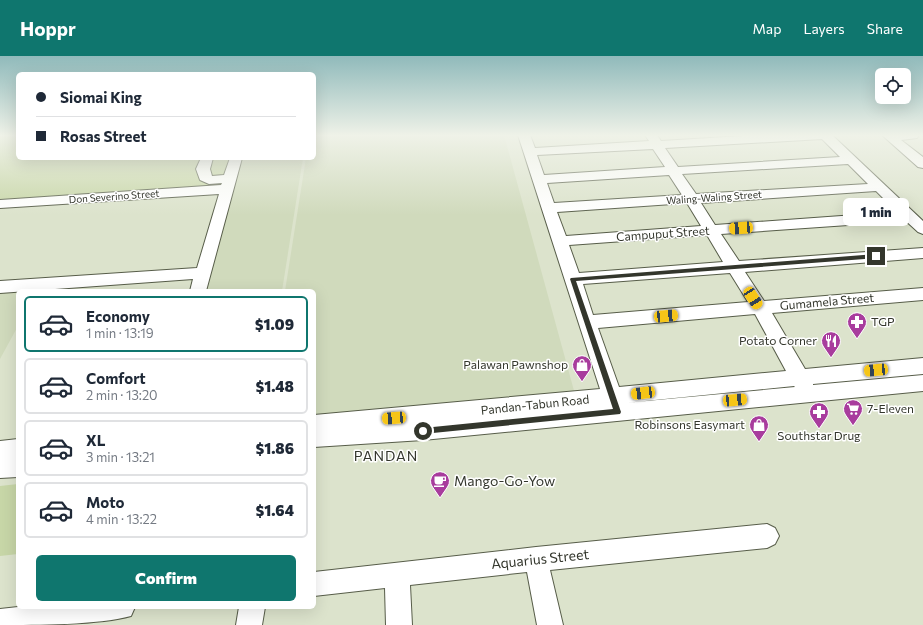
<!DOCTYPE html>
<meta charset="utf-8">
<style>
body{margin:0;font-family:Commissioner,sans-serif;background:#f2f2f3;color:#1f2937;height:100vh;display:flex;flex-direction:column;font-size:15px;white-space:nowrap}
*{box-sizing:border-box;margin:0}
p{font-size:13px;color:#747a83}
.icon{flex:none;width:22px;height:22px;fill:none;stroke:currentColor;stroke-width:2;stroke-linecap:round;stroke-linejoin:round}
.map{position:relative;flex:1;overflow:hidden}
.sheet{position:absolute;left:16px;top:233px;width:300px;height:320px;display:flex;flex-direction:column;background:#fff;border-radius:6px;box-shadow:0 4px 16px #0002}
.sheet>*{flex:none}
.top-card{position:absolute;left:16px;top:16px;width:300px;height:88px;border-radius:6px;box-shadow:0 4px 16px #0002;display:grid;align-content:center;height:88px;padding:0 20px;background:#fff}
.fabs{position:absolute;left:875px;top:12px;display:grid;gap:8px}
.fabs a{display:grid;place-items:center;width:36px;height:36px;border-radius:6px;background:#fff;box-shadow:0 4px 16px #0002;font-size:20px}
.end{position:absolute;width:18px;height:18px;margin:-9px;border:5px solid #33362c;background:#fff;box-shadow:0 0 0 2px #fff}
.from{border-radius:50%}
.bubble{position:absolute;height:28px;border-radius:6px;background:#fff;box-shadow:0 4px 16px #0002;font-size:13px;font-weight:800;line-height:28px;text-align:center}
.car{position:absolute;width:12px;height:24px;margin:-12px -6px;border-radius:5px;box-shadow:0 0 3px 1px #0007;background:linear-gradient(#f5c518 24%,#345 0 40%,#f5c518 0 76%,#345 0 86%,#f5c518 0)}
.top-card b{display:flex;align-items:center;gap:14px;height:38px;font-size:15px}
.top-card b+b{border-top:1px solid #e0e1e3}
.top-card i{width:10px;height:10px;background:#1f2937}
ul{padding:7px 0 0;list-style:none}
li{display:flex;align-items:center;gap:12px;height:56px;margin:0 8px 6px;padding:0 12px;border:2px solid #e0e1e3;border-radius:6px}
li div{flex:1}
li b{display:block;font-size:15px}
li em{font-style:normal;font-weight:800}
li.current{border-color:#0f766e}
li>.icon{width:36px;height:36px;stroke-width:1.5}
.button{display:flex;gap:8px;margin-top:auto;padding:8px 20px}
.button a{flex:1;height:46px;border-radius:6px;background:#0f766e;color:#fff;font-size:16px;font-weight:800;line-height:46px;text-align:center}
header{display:flex;align-items:center;gap:24px;box-sizing:border-box;height:56px;padding:0 20px;background:#0f766e;color:#fff}
header strong{font-size:19px}
nav{display:flex;gap:22px;margin-inline-start:auto;font-size:14px}
.map>svg:first-child{display:block}
.built{fill:#d0dabc}
.green{fill:#c7d6a7}
.lines{fill:none;stroke-linecap:round;stroke-linejoin:round}
.street-casing{stroke:#575d49;stroke-width:2}
.street{fill:#fff;fill-rule:evenodd}
.route{fill:#33362c}
.labels{text-anchor:middle;stroke-width:3;stroke-linejoin:round;paint-order:stroke}
.far-street-label{font-size:10px;fill:#33362c;stroke:#fff}
.street-label{font-size:12px;fill:#33362c;stroke:#fff}
.poi-label{font-size:12px;fill:#33362c;stroke:#fff;text-anchor:end}
.quarter-label{font-size:14px;letter-spacing:1px;fill:#33362c;stroke:#fff}
.near-poi-label{font-size:14px;fill:#33362c;stroke:#fff;text-anchor:start}
.near-street-label{font-size:14px;fill:#33362c;stroke:#fff}
</style>
<header>
<strong>Hoppr</strong>
<nav><a>Map</a><a>Layers</a><a>Share</a></nav>
</header>
<div class="map">
<svg width="923" height="569" viewBox="0 0 923 569">
<rect width="100%" height="100%" fill="#dce3cc"/>
<path class="built" d="M314 79H504L576 342 314 363V235H285L306 102H314Z
M241 102H303L282 235H203Z
M18 235V270L0 303V237Z"/>
<path class="green" d="M0 79H18V102H231L222 131 0 144Z
M18 428V498L0 500V430Z"/>
<g class="lines">
<defs>
<path id="street" d="M518 79H530L535 92 649 85 645 79H657L661 85 759 79H832L923 165V178L918 176 906 165 721 178 739 205 923 192V202L745 216 764 245 923 232V244L772 257 805 313 923 302V318L813 328V329L923 319V335L423 384 314 391V359L600 333ZM822 83 840 101 678 111 665 92ZM653 93 665 111 544 119 537 99ZM848 108 868 128 696 138 682 118ZM669 119 682 139 554 147 547 127ZM876 135 897 156 715 169 701 147ZM687 147 701 170 566 180 557 156ZM707 179 723 206 579 217 569 189ZM730 217 748 246 593 259 583 228ZM755 258 786 315 619 331 598 272ZM794 330 795 331 625 347Z
M882 79H919L917 82 901 84 923 101V112L918 111Z
M201 102H213L210 113 212 120 224 119 230 102H242L206 235H190L193 223 0 237V225L197 212 219 138 0 152V144L221 129 222 127 209 128 200 124 196 113Z
M18 383V421L0 422V385Z
M767 468 775 472 779 480 775 488 767 492 550 514 563 569H537L527 516 410 529 412 569H386L385 532 314 540V516L536 491Z
M18 551H135L131 560C98 569 37 569 0 569V553Z
M239 551H265L262 569H236Z"/>
</defs>
<use href="#street" class="street-casing"/>
<use href="#street" class="street"/>
</g>
<linearGradient id="sky" x2="0" y2="1"><stop stop-color="#90babb"/><stop offset="0.5" stop-color="#eff2e8"/><stop offset="1" stop-color="#eff2e8" stop-opacity="0"/></linearGradient>
<rect width="923" height="159" fill="url(#sky)"/>
<path class="route" d="M876 198 878 199V202L576 225 621 356 620 358 423 378 420 375 423 372 613 353 570 223 571 222Z"/>
<defs>
<symbol id="pharmacy-pin" viewBox="-11 -11 22 30"><path d="M0 17L-7.5 6A9.5 9.5 0 1 1 7.5 6Z" fill="#a83c9d" stroke="#fff"/><path d="M-2-6h4v4h4v4h-4v4h-4v-4h-4v-4h4Z" fill="#fff"/></symbol>
<symbol id="restaurant-pin" viewBox="-11 -11 22 30"><path d="M0 17L-7.5 6A9.5 9.5 0 1 1 7.5 6Z" fill="#a83c9d" stroke="#fff"/><path d="M-5-6h1v4h1v-4h1v4h1v-4h1v5L-1.5 .5V6h-2V.5L-5-1ZM5-6V6H3V1.5H1.5Q1.5-4 5-6Z" fill="#fff"/></symbol>
<symbol id="shop-pin" viewBox="-11 -11 22 30"><path d="M0 17L-7.5 6A9.5 9.5 0 1 1 7.5 6Z" fill="#a83c9d" stroke="#fff"/><path d="M-5-2.5h2.3a2.7 3.5 0 0 1 5.4 0H5L5.5 6h-11ZM-1.5-2.5h3a1.5 2.3 0 0 0-3 0Z" fill="#fff"/></symbol>
<symbol id="supermarket-pin" viewBox="-11 -11 22 30"><path d="M0 17L-7.5 6A9.5 9.5 0 1 1 7.5 6Z" fill="#a83c9d" stroke="#fff"/><path d="M-6-5.5h2.5l.6 2H6L4.5 2H-2.5L-4.4-4H-6ZM-1.5 3.2a1.3 1.3 0 1 0 .1 0ZM3 3.2a1.3 1.3 0 1 0 .1 0Z" fill="#fff"/></symbol>
<symbol id="cafe-pin" viewBox="-11 -11 22 30"><path d="M0 17L-7.5 6A9.5 9.5 0 1 1 7.5 6Z" fill="#a83c9d" stroke="#fff"/><path d="M-5.5-4.5H6V0H3Q3 3.5 0 3.5H-2.5Q-5.5 3.5-5.5 0ZM3-3.2v2h1.7v-2ZM-6 4.5H4V6H-6Z" fill="#fff"/></symbol>
</defs>
<g fill-rule="evenodd">
<use href="#pharmacy-pin" x="846" y="255" width="22" height="30"/>
<use href="#restaurant-pin" x="820" y="274" width="22" height="30"/>
<use href="#shop-pin" x="571" y="298" width="22" height="30"/>
<use href="#supermarket-pin" x="842" y="342" width="22" height="30"/>
<use href="#pharmacy-pin" x="808" y="345" width="22" height="30"/>
<use href="#shop-pin" x="748" y="358" width="22" height="30"/>
<use href="#cafe-pin" x="429" y="414" width="22" height="30"/>
</g>
<g class="labels">
<g class="far-street-label">
<text transform="translate(114 140) rotate(-4)" y="4">Don Severino Street</text>
<text transform="translate(714 141) rotate(-4)" y="4">Waling-Waling Street</text>
</g>
<g class="street-label">
<text transform="translate(663 178) rotate(-4)" y="4">Campuput Street</text>
<text transform="translate(827 246) rotate(-5)" y="4">Gumamela Street</text>
<text transform="translate(535 349) rotate(-6)" y="4">Pandan-Tabun Road</text>
</g>
<g class="poi-label">
<text x="871" y="270" text-anchor="start">TGP</text>
<text x="817" y="289">Potato Corner</text>
<text x="568" y="313">Palawan Pawnshop</text>
<text x="867" y="357" text-anchor="start">7-Eleven</text>
<text x="745" y="373">Robinsons Easymart</text>
<text x="819" y="384" text-anchor="middle">Southstar Drug</text>
</g>
<g class="quarter-label">
<text x="386" y="405">PANDAN</text>
</g>
<g class="near-poi-label">
<text x="454" y="430">Mango-Go-Yow</text>
</g>
<g class="near-street-label">
<text transform="translate(540 503) rotate(-6)" y="5">Aquarius Street</text>
</g>
</g>
</svg>
<div class="fabs">
<a><svg class="icon" aria-label="locate" viewBox="0 0 24 24"><circle cx="12" cy="12" r="6"/><path d="M12 2v4M12 18v4M2 12h4M18 12h4"/></svg></a>
</div>
<i class="end from" style="left:423px;top:375px"></i>
<i class="end" style="left:876px;top:200px"></i>
<div class="bubble" style="left:843px;top:142px;width:66px">1 min</div>
<i class="car" style="left:741px;top:172px;rotate:266deg"></i>
<i class="car" style="left:753px;top:242px;rotate:147deg"></i>
<i class="car" style="left:666px;top:260px;rotate:85deg"></i>
<i class="car" style="left:876px;top:314px;rotate:265deg"></i>
<i class="car" style="left:643px;top:337px;rotate:263deg"></i>
<i class="car" style="left:735px;top:344px;rotate:85deg"></i>
<i class="car" style="left:394px;top:362px;rotate:266deg"></i>
<div class="top-card">
<b><i class="from"></i>Siomai King</b>
<b><i></i>Rosas Street</b>
</div>
<section class="sheet">
<ul>
<li class="current"><svg class="icon" aria-label="car" viewBox="0 0 24 24"><path d="M5 17H2v-5l4-1 3-4h7l3 4 3 1v5h-3M9 17h6M6 11h13"/><circle cx="7" cy="17" r="2"/><circle cx="17" cy="17" r="2"/></svg><div><b>Economy</b><p>1 min · 13:19</p></div><em>$1.09</em></li>
<li><svg class="icon" aria-label="car" viewBox="0 0 24 24"><path d="M5 17H2v-5l4-1 3-4h7l3 4 3 1v5h-3M9 17h6M6 11h13"/><circle cx="7" cy="17" r="2"/><circle cx="17" cy="17" r="2"/></svg><div><b>Comfort</b><p>2 min · 13:20</p></div><em>$1.48</em></li>
<li><svg class="icon" aria-label="car" viewBox="0 0 24 24"><path d="M5 17H2v-5l4-1 3-4h7l3 4 3 1v5h-3M9 17h6M6 11h13"/><circle cx="7" cy="17" r="2"/><circle cx="17" cy="17" r="2"/></svg><div><b>XL</b><p>3 min · 13:21</p></div><em>$1.86</em></li>
<li><svg class="icon" aria-label="car" viewBox="0 0 24 24"><path d="M5 17H2v-5l4-1 3-4h7l3 4 3 1v5h-3M9 17h6M6 11h13"/><circle cx="7" cy="17" r="2"/><circle cx="17" cy="17" r="2"/></svg><div><b>Moto</b><p>4 min · 13:22</p></div><em>$1.64</em></li>
</ul>
<div class="button"><a>Confirm</a></div>
</section>
</div>
